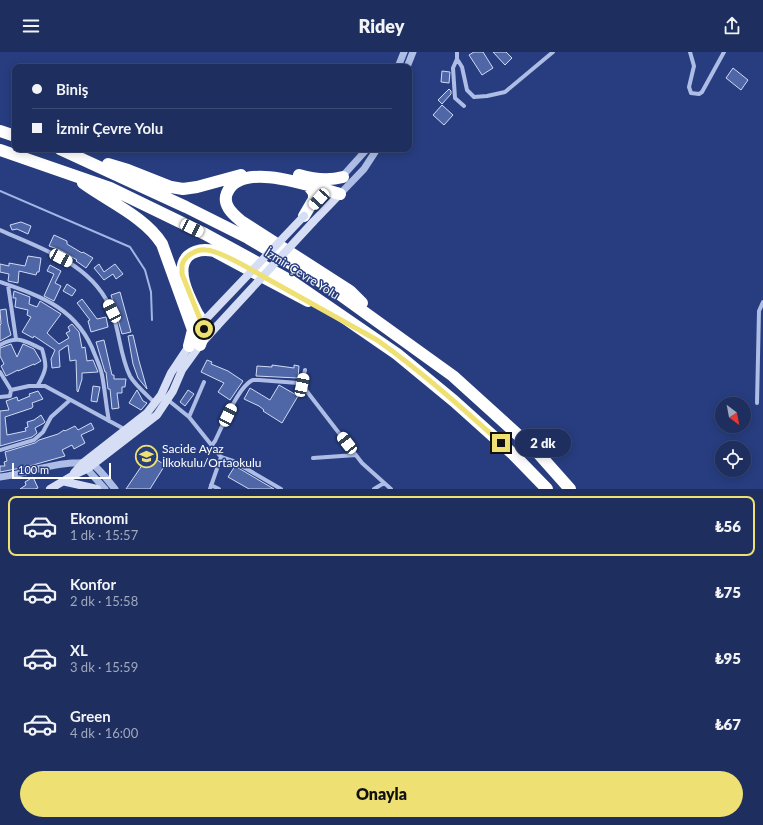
<!DOCTYPE html>
<html lang="tr">
<meta charset="utf-8">
<style>
body{margin:0;font-family:Lato,sans-serif;background:#2a3a68;color:#f1f3f6;height:100vh;display:flex;flex-direction:column;font-size:15px;white-space:nowrap}
*{box-sizing:border-box;margin:0}
p{font-size:13px;color:#a0a8bd}
.icon{flex:none;width:22px;height:22px;fill:none;stroke:currentColor;stroke-width:2;stroke-linecap:round;stroke-linejoin:round}
.map{position:relative;height:437px;overflow:hidden}
.side{display:flex;flex-direction:column;background:#1d2e5f;flex:1}
.side>*{flex:none}
.banner{position:absolute;left:12px;top:12px;width:400px;height:88px;border-radius:8px;box-shadow:0 2px 10px #0003,0 0 0 1px #3b4a74;display:grid;align-content:center;height:88px;padding:0 20px;background:#1d2e5f}
.needle{width:26px;rotate:148deg}
.controls{position:absolute;left:715px;top:345px;display:grid;gap:8px}
.controls a{display:grid;place-items:center;width:36px;height:36px;border-radius:50%;background:#1d2e5f;box-shadow:0 2px 10px #0003,0 0 0 1px #3b4a74;font-size:20px}
.scale{position:absolute;left:12px;bottom:10px;width:99px;box-sizing:border-box;padding-left:4px;border:2px solid #fff;border-top:0;font-size:11px;line-height:14px;white-space:nowrap;color:#fff;-webkit-text-stroke:3px #273d7f;paint-order:stroke}
.end{position:absolute;width:18px;height:18px;margin:-9px;border:5px solid #eee073;background:#111;box-shadow:0 0 0 2px #111}
.from{border-radius:50%}
.bubble{position:absolute;height:28px;border-radius:14px;background:#1d2e5f;box-shadow:0 2px 10px #0003,0 0 0 1px #3b4a74;font-size:13px;font-weight:800;line-height:28px;text-align:center}
.car{position:absolute;width:12px;height:24px;margin:-12px -6px;border-radius:5px;box-shadow:0 0 3px 1px #0007;background:linear-gradient(#fff 24%,#345 0 40%,#fff 0 76%,#345 0 86%,#fff 0)}
.banner b{display:flex;align-items:center;gap:14px;height:38px;font-size:15px}
.banner b+b{border-top:1px solid #3b4a74}
.banner i{width:10px;height:10px;background:#f1f3f6}
ul{padding:7px 0 0;list-style:none}
li{display:flex;align-items:center;gap:12px;height:60px;margin:0 8px 6px;padding:0 12px;border:2px solid transparent;border-radius:8px}
li div{flex:1}
li b{display:block;font-size:15px}
li em{font-style:normal;font-weight:800}
li.selected{border-color:#eee073}
li>.icon{width:36px;height:36px;stroke-width:1.5}
.primary-button{display:flex;gap:8px;margin-top:auto;padding:8px 20px}
.primary-button a{flex:1;height:46px;border-radius:24px;background:#eee073;color:#111;font-size:16px;font-weight:800;line-height:46px;text-align:center}
header{display:flex;justify-content:space-between;align-items:center;height:52px;padding:0 20px;background:#1d2e5f;font-size:18px;font-weight:800}
.map>svg:first-child{display:block}
.lines{fill:none;stroke-linecap:round;stroke-linejoin:round}
.stream{stroke:#a2b5e6;stroke-width:2}
.building{fill:#4f67a7;stroke:#d0daf4}
.minor{stroke:#adbde5;stroke-width:4}
.tertiary{stroke:#adbde5;stroke-width:7}
.secondary{stroke:#d6def5;stroke-width:8}
.motorway{stroke:#fff;stroke-width:12}
.secondary-bridge{stroke:#d6def5;stroke-width:8}
.route{stroke:#eee073;stroke-width:5}
.labels{text-anchor:middle;stroke-width:3;stroke-linejoin:round;paint-order:stroke}
.street-label{font-size:12px;fill:#fff;stroke:#273d7f}
.poi-label{font-size:12px;fill:#fff;stroke:#273d7f;text-anchor:start}
</style>
<header><svg class="icon" aria-label="menu" viewBox="0 0 24 24"><path d="M4 6h16M4 12h16M4 18h16"/></svg>Ridey<svg class="icon" aria-label="share" viewBox="0 0 24 24"><path d="M12 15V3M7 8l5-5 5 5M5 13v7h14v-7"/></svg></header>
<div class="map">
<svg width="763" height="437" viewBox="0 0 763 437">
<rect width="100%" height="100%" fill="#273d7f"/>
<g class="lines">
<path class="stream" d="M0 139 130 195 145 218 151 240 152 268"/>
</g>
<path class="building" d="M474 0H483L493 16 482 23 469 3Z
M493 0H506L512 6 505 13Z
M733 16 748 28 741 38 726 26Z
M442 19 450 20 449 31 441 30Z
M449 37 451 39V42L442 52 438 48Z
M442 53 453 63 444 73 433 63Z
M21 170 31 174 28 182 17 177 12 178 10 173Z
M54 183 67 189V192L82 201 83 200 93 206 86 216 76 209 77 208 60 198 49 194Z
M28 204 41 206 39 220H37L36 223 19 219 18 231 8 229 9 222 0 220V212L9 214V211L25 214Z
M99 212 104 220 115 212 123 222 116 227 113 222 104 228 94 216Z
M50 213 61 219 55 231 61 234 54 249 44 244 54 222 47 219Z
M67 232 76 238 72 244 63 239Z
M14 239 30 245 29 252 37 255 40 249 61 262 47 281 59 292 69 286 66 281 70 279 68 275 72 272 79 280 82 296 85 295 87 309 93 308 98 320 82 321V327L78 340 77 339 76 308 70 309 68 293 59 299 60 315 52 316 51 307 55 298 34 284 33 286 22 280 31 265 27 263 28 258 15 255 16 246H13Z
M120 240 131 280 122 282 111 243Z
M82 247 97 267 106 265 108 275 91 280 88 269 90 268 77 251Z
M6 257 8 272 11 283 0 289V273L1 272 0 258Z
M133 283 139 309 147 337 138 326 133 312 128 284Z
M104 288 112 323H114V327H126L125 335H122V341H117L119 356 112 357 110 337H108L106 320H105L96 290Z
M11 292 17 305 23 292 34 297 41 309 34 313V312L18 319V318L6 324 1 314 4 312 0 304V296Z
M207 308 212 310 211 312 228 319 243 329 230 348 218 340 224 331 201 320Z
M272 313 294 316V313L299 314 298 326 256 324 257 314 272 315Z
M279 333 298 344 282 371 263 359 264 358 259 354 244 347 250 336 270 348Z
M93 334 100 335 97 350 91 349Z
M137 338 143 349 147 351 141 358 129 351Z
M188 338 194 342 185 354 180 350Z
M38 339 43 347 32 351 33 354 32 356 5 365 7 383 26 379 25 376 28 375 27 370 34 368 41 363 45 370 44 371 35 376 37 381 32 385 0 394V359L9 358 6 349 17 345 18 349 30 344 29 342Z
M91 371 94 377 81 383 85 391 74 397 72 393 62 398 65 404 26 415 0 420V414H5L4 410 7 409 5 400 35 391 39 388 58 382 64 378 65 379 75 374 78 378Z
M149 403 165 413 150 437H126Z
M235 414 274 437H249L228 425Z
M33 425 38 436 35 437H20L26 433 25 430Z"/>
<g class="lines">
<path class="minor" d="M457 0V7L453 16 455 46 464 54
M690 0 694 14 689 35 691 41 699 42 702 40 724 0
M457 7 462 15 467 38 474 45 487 44 505 40 553 0
M0 178C42 197 94 212 112 260 120 281 120 304 130 324 135 333 148 344 155 351
M0 230C43 245 78 257 95 303 98 310 101 317 102 323 105 338 106 354 109 369
M8 233 16 287
M0 293C18 283 24 289 42 297 47 314 47 317 38 333
M0 320 11 338
M204 330 189 365 221 405 210 437
M302 333 305 318
M0 345 10 344 11 338 29 334H45L126 378
M168 348 189 365
M757 351 759 259 763 250
M212 393 215 389C222 375 239 333 253 328 255 328 257 328 259 328L298 331 302 333 362 411 391 437
M0 398 34 388 43 380 51 365 70 348
M221 405 233 409 281 437
M313 406 356 403
M211 433 219 437
M374 437 384 431"/>
<path class="tertiary" d="M398 15 404 0
M407 15 413 0
M340 127 367 97
M340 142 364 117 377 97
M84 413 87 417 105 437
M0 425C25 422 48 412 73 411 79 411 86 410 92 412 98 415 110 431 115 437"/>
<path class="secondary" d="M313 170 340 142
M74 421 83 411 147 361 161 343 171 321 191 291
M62 429 97 437
M50 437 72 424 87 417 157 363 173 339 182 318 200 293 217 274"/>
<path class="motorway" d="M0 79 15 84
M60 97 186 155 248 186 328 234 453 324 538 401 570 437
M0 98 110 136 205 182 291 229 397 302 454 349 513 402 547 437
M108 112 128 118 171 135 183 137 197 135 241 123
M299 123C313 127 328 129 343 125
M83 131C109 150 145 165 162 192L193 278 189 294
M340 142C316 136 241 107 227 141 222 153 233 162 241 169L350 239 362 251
M304 164 314 147V141L308 133
M200 293C202 287 205 281 204 275 203 270 200 266 197 261 190 247 174 218 188 204 196 197 205 197 214 199L308 249"/>
<path class="secondary-bridge" d="M206 267 304 164
M217 274 313 170"/>
</g>
<g class="lines">
<path class="route" d="M204 277 182 222C182 220 182 216 182 213 185 203 197 197 206 198 219 198 252 218 264 225 302 246 339 267 377 288 421 319 461 355 501 391"/>
</g>
<defs>
<symbol id="school-ring" viewBox="-11 -11 22 22"><circle r="9.5" fill="#273d7f" stroke="#eee073" stroke-width="1.5"/><path d="M0-5L7-2L0 1L-7-2ZM-4 1L0 2.5L4 1V4Q0 6-4 4Z" fill="#eee073"/></symbol>
</defs>
<g fill-rule="evenodd">
<use href="#school-ring" x="134" y="392" width="25" height="25"/>
</g>
<g class="labels">
<g class="street-label">
<text transform="translate(302 222) rotate(32)" y="4">İzmir Çevre Yolu</text>
</g>
<g class="poi-label">
<text x="162" y="401">Sacide Ayaz<tspan x="162" dy="14">İlkokulu/Ortaokulu</tspan></text>
</g>
</g>
</svg>
<div class="controls">
<a><svg class="needle" viewBox="-14 -14 28 28"><path d="M0-13l5 13h-10z" fill="#e53935"/><path d="M0 13l5-13h-10z" fill="#a0a8bd"/></svg></a>
<a><svg class="icon" aria-label="locate" viewBox="0 0 24 24"><circle cx="12" cy="12" r="6"/><path d="M12 2v4M12 18v4M2 12h4M18 12h4"/></svg></a>
</div>
<div class="scale">100 m</div>
<i class="end from" style="left:204px;top:277px"></i>
<i class="end" style="left:501px;top:391px"></i>
<div class="bubble" style="left:515px;top:377px;width:56px">2 dk</div>
<i class="car" style="left:319px;top:147px;rotate:222deg"></i>
<i class="car" style="left:192px;top:176px;rotate:116deg"></i>
<i class="car" style="left:61px;top:206px;rotate:118deg"></i>
<i class="car" style="left:112px;top:259px;rotate:333deg"></i>
<i class="car" style="left:302px;top:333px;rotate:12deg"></i>
<i class="car" style="left:228px;top:363px;rotate:26deg"></i>
<i class="car" style="left:347px;top:391px;rotate:322deg"></i>
<div class="banner">
<b><i class="from"></i>Biniş</b>
<b><i></i>İzmir Çevre Yolu</b>
</div>
</div>
<section class="side">
<ul>
<li class="selected"><svg class="icon" aria-label="car" viewBox="0 0 24 24"><path d="M5 17H2v-5l4-1 3-4h7l3 4 3 1v5h-3M9 17h6M6 11h13"/><circle cx="7" cy="17" r="2"/><circle cx="17" cy="17" r="2"/></svg><div><b>Ekonomi</b><p>1 dk · 15:57</p></div><em>₺56</em></li>
<li><svg class="icon" aria-label="car" viewBox="0 0 24 24"><path d="M5 17H2v-5l4-1 3-4h7l3 4 3 1v5h-3M9 17h6M6 11h13"/><circle cx="7" cy="17" r="2"/><circle cx="17" cy="17" r="2"/></svg><div><b>Konfor</b><p>2 dk · 15:58</p></div><em>₺75</em></li>
<li><svg class="icon" aria-label="car" viewBox="0 0 24 24"><path d="M5 17H2v-5l4-1 3-4h7l3 4 3 1v5h-3M9 17h6M6 11h13"/><circle cx="7" cy="17" r="2"/><circle cx="17" cy="17" r="2"/></svg><div><b>XL</b><p>3 dk · 15:59</p></div><em>₺95</em></li>
<li><svg class="icon" aria-label="car" viewBox="0 0 24 24"><path d="M5 17H2v-5l4-1 3-4h7l3 4 3 1v5h-3M9 17h6M6 11h13"/><circle cx="7" cy="17" r="2"/><circle cx="17" cy="17" r="2"/></svg><div><b>Green</b><p>4 dk · 16:00</p></div><em>₺67</em></li>
</ul>
<div class="primary-button"><a>Onayla</a></div>
</section>
